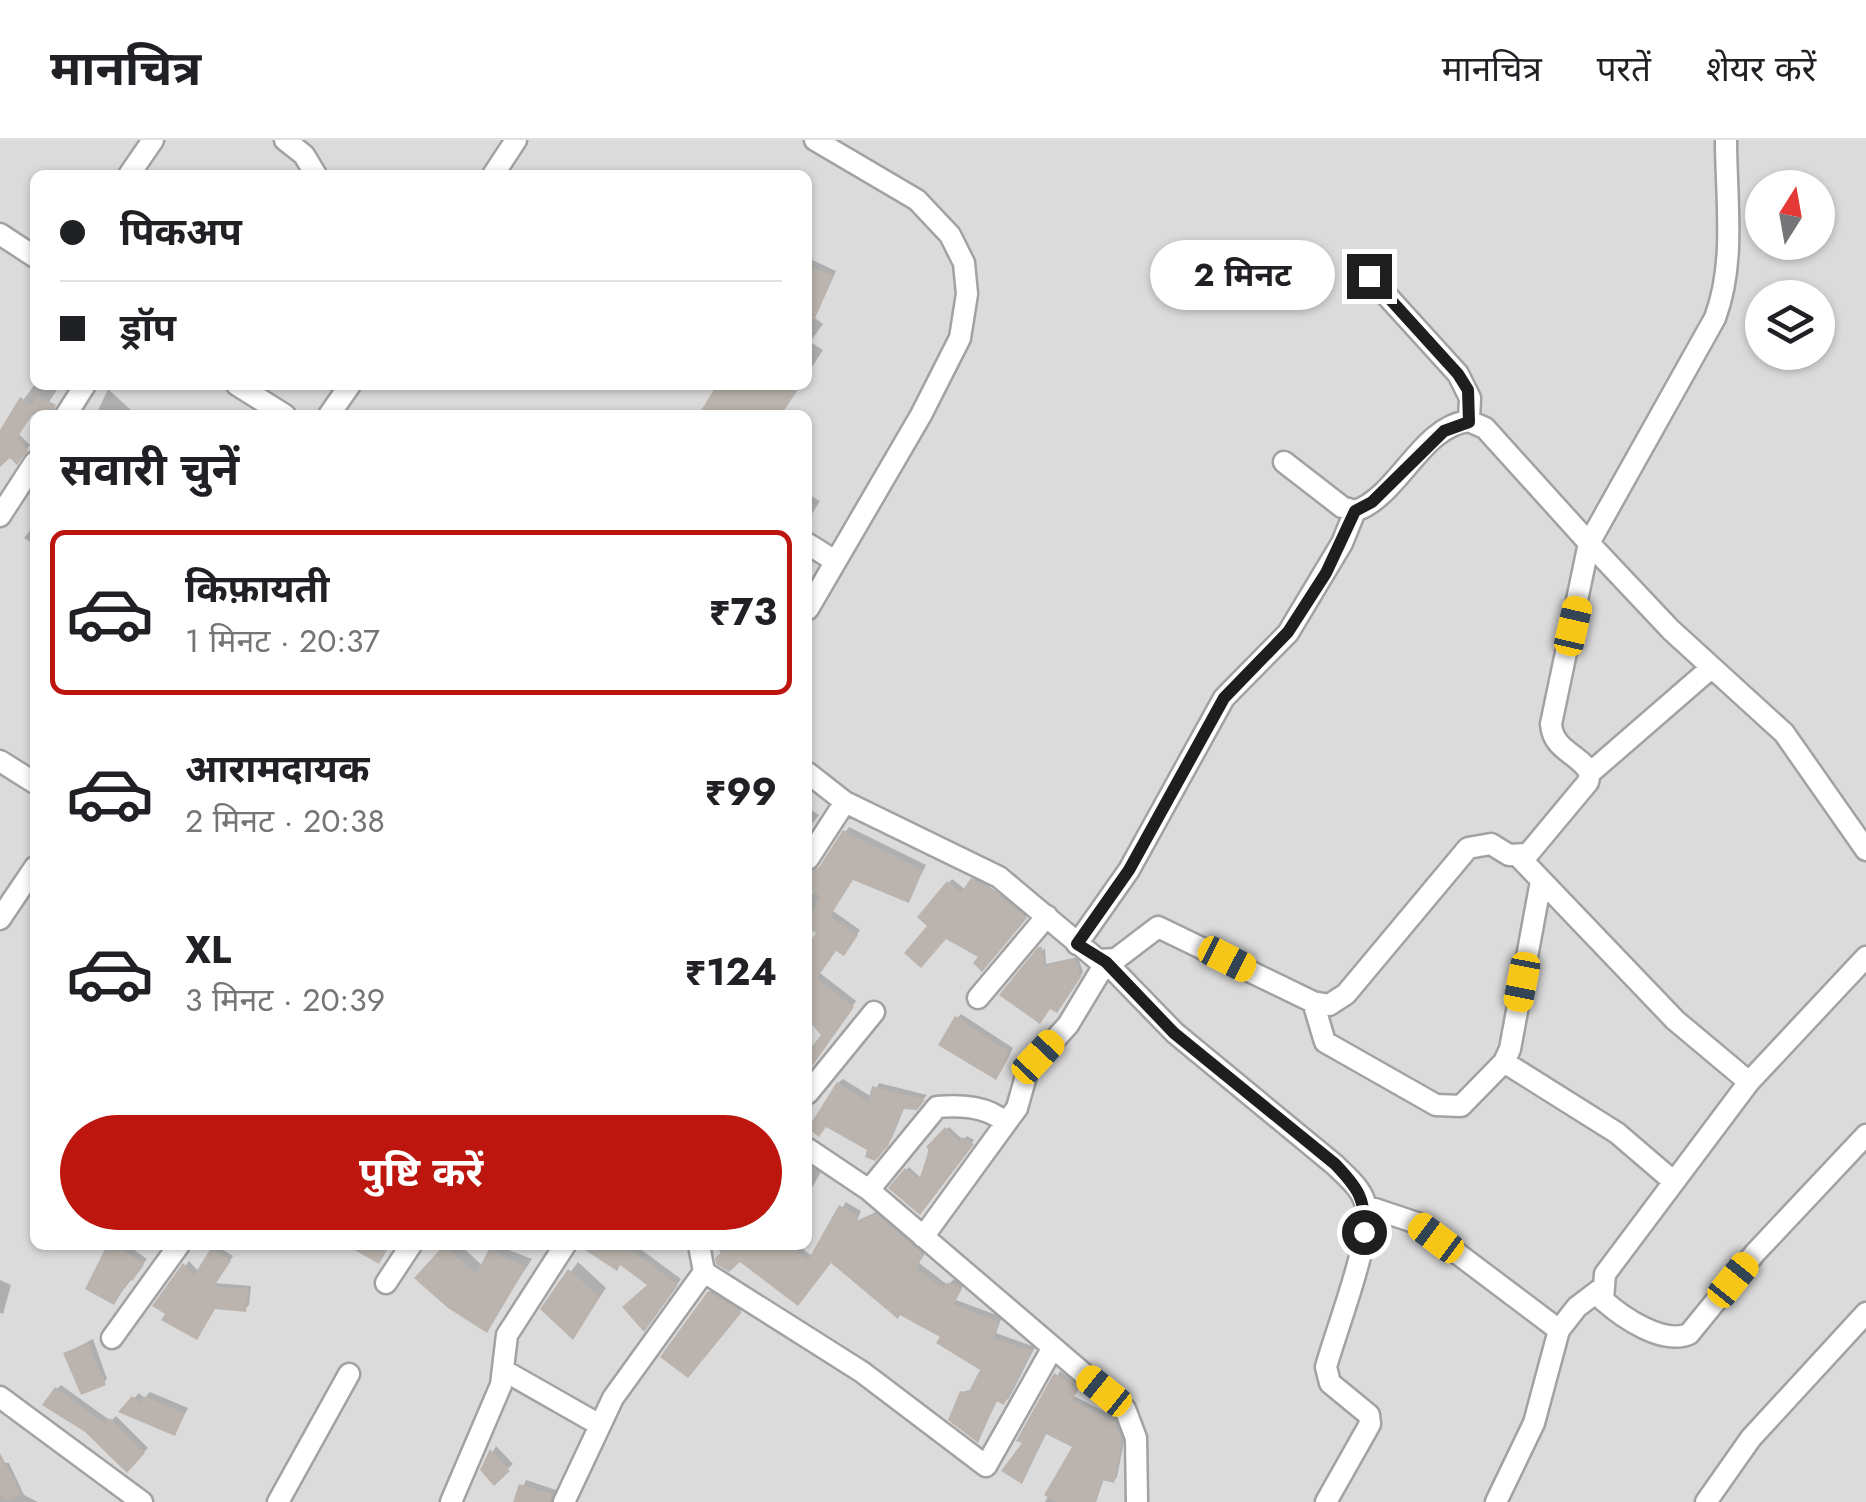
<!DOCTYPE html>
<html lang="hi">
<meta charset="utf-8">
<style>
body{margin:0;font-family:Jost,"Noto Sans Devanagari",sans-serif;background:#f6f6f6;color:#202124;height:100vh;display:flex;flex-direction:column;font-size:38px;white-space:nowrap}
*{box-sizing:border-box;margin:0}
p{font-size:32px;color:#757577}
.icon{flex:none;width:55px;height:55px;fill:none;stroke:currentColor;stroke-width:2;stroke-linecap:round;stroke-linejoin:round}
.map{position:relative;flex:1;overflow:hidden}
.panel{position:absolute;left:30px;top:270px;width:782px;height:840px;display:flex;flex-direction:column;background:#fff;border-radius:15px;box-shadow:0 2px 8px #0004}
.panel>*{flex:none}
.hud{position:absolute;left:30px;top:30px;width:782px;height:220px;border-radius:15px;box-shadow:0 2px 8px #0004;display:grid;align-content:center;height:220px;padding:0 30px;background:#fff}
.needle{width:65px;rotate:11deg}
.tools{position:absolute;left:1745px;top:30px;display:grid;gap:20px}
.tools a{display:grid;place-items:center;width:90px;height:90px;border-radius:50%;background:#fff;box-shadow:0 2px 8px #0004;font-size:50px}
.end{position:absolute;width:45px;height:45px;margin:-22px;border:12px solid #1e1e1e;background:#fff;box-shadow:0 0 0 5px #fff}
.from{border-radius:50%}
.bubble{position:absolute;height:70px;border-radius:35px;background:#fff;box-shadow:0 2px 8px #0004;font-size:32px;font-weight:700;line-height:70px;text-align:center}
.car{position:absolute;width:30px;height:60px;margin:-30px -15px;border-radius:12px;box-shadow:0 0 8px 2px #0007;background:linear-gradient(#f5c518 24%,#345 0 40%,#f5c518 0 76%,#345 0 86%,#f5c518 0)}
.hud b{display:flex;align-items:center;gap:35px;height:95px;font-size:38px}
.hud b+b{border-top:2px solid #e0e0e0}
.hud i{width:25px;height:25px;background:#202124}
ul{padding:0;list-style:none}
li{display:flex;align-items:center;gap:30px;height:165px;margin:0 20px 15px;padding:0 10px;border:5px solid transparent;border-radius:15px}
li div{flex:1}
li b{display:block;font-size:38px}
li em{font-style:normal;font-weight:700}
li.selected{border-color:#bd160f}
li>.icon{width:90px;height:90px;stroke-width:1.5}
h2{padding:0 30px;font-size:45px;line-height:120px}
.primary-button{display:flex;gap:20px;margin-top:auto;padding:20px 30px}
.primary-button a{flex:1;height:115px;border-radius:60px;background:#bd160f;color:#fff;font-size:40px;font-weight:700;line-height:115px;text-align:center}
header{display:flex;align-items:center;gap:60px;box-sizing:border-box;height:140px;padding:0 50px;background:#fff;border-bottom:2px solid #e0e0e0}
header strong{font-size:48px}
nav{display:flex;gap:55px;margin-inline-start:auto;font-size:35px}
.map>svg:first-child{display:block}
.residential{fill:#dcdbdb;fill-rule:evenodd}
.shadow{fill:#0003}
.building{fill:#bbb4ae}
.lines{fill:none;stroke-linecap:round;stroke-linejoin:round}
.street-casing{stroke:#a2a2a2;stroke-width:25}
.street{stroke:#fff;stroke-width:20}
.route{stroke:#1e1e1e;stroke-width:12}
</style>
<header>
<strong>मानचित्र</strong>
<nav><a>मानचित्र</a><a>परतें</a><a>शेयर करें</a></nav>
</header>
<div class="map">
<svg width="1866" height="1362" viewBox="0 0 1866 1362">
<rect width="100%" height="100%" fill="#eeebe5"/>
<path class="residential" d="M0 0H1866V1362H0ZM35 35H808V245H35ZM1762 48H1818V102H1762ZM1762 158H1818V212H1762ZM35 275H808V1105H35Z"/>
<path class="shadow" d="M808 118 836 131 815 178 823 184 810 202 823 210 808 233Z
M35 244 57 250 46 266 36 267 19 294 30 305 17 322 10 314 0 327V292Z
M108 249 132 271 128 275H96Z
M808 354 820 361 808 380Z
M34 385H35V405L24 398Z
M808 668 819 675 808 689Z
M849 687 926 725 908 760 854 737 833 771 860 790 848 808H837L820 833 856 861 808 930V915L825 895 808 879V796L820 803 826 795 812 783 808 772V755L816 751 808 743Z
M976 737 1028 774 982 828V816L920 777 952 739 966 750Z
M1045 808 1046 824 1078 817 1083 832 1060 867 1003 854Z
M961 874 1013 908 1000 933 957 878Z
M843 939 872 957 879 943 927 955 916 967 905 966 892 998 879 1013 870 1009 838 943Z
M949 987 963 1000 967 996 974 1000 920 1072 892 1048 909 1027 922 1039 929 1007Z
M808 1018 823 1028 808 1055Z
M846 1062 861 1071 857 1081 880 1070 927 1110 919 1123 948 1145 954 1139 964 1144 956 1160 1002 1177 996 1193 1035 1207 1009 1258 1004 1262 998 1259 978 1300 962 1252 973 1249 984 1229 943 1196 831 1120 802 1158 740 1118 722 1116 717 1105H797L811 1115Z
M110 1105H127L147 1119 114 1162Z
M446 1105H460L483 1126 496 1105 532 1119 486 1189 417 1137Z
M588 1105H635L681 1139 648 1184 650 1145 621 1123 586 1108Z
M217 1106 233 1116 215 1143 251 1146 249 1165 245 1169 216 1166 197 1197 156 1166 189 1121 199 1132Z
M578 1122 606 1148 573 1196 543 1169Z
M0 1140 11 1145 3 1174 0 1173Z
M717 1145 746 1164 687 1234 709 1152Z
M93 1199 107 1239 102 1244 66 1213Z
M1060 1231 1081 1245 1074 1256 1119 1279 1125 1296 1117 1337 1114 1341 1104 1338 1096 1362H1045L1076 1306 1047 1292 1022 1341 1026 1302Z
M61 1245 111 1281 116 1276 148 1308 127 1329 57 1249Z
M150 1252 188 1268 175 1293 122 1271 139 1253 144 1258Z
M496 1306 513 1324 494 1342 483 1330Z
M0 1322 9 1323 24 1355 38 1362H0Z
M526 1340 556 1350 555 1362H516Z"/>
<path class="building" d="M808 125 833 136 808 193Z
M717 245H801L781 275H698Z
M38 255 56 265 52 275H32L17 298 28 310 17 325 10 318 0 327V290L20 257 32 265Z
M843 690 923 730 909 763 853 740 830 776 858 795 844 816 836 811 817 838 854 867 808 932V911L821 895 808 880V805L816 793 808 788V780L820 756 808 749V733L819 727Z
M971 738 991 749 1027 778 982 832 973 823 978 817 946 799 921 828 904 813 927 786 917 777 947 741 961 753Z
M1038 807H1042L1044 826 1075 818 1081 837 1057 873 1050 869 1040 884 999 855Z
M955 876 1011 913 996 940 938 905Z
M837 942 868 962 872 946 925 960 917 970 903 969 888 1006 875 1021 865 1017 867 1010 826 987 819 997 808 988Z
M945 987 960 1002 962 997 974 1004 920 1075 888 1048 905 1028 919 1040 929 1010 926 1007Z
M839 1065 858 1076 855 1082 875 1073 924 1115 916 1128 944 1149 948 1142 962 1149 953 1164 999 1182 993 1198 1032 1211 1004 1265 996 1261 978 1303 948 1280 960 1251 968 1253 980 1230 936 1203 940 1197 900 1175 898 1179 831 1123 798 1166 740 1122 729 1132 716 1124 715 1118 730 1105H787L808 1120Z
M107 1105H116L144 1125 132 1141 129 1139 114 1165 85 1149Z
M346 1105H390L379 1124Z
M444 1105 476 1134 489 1109 526 1127 487 1193 448 1168 414 1138Z
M624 1105 678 1145 644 1192 622 1167 647 1145 620 1125 617 1131 579 1106Z
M211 1108 231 1121 214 1146 248 1149 246 1172 215 1169 197 1200 161 1180 165 1174 152 1166 183 1123 194 1135Z
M568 1129 600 1157 573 1200 540 1169Z
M708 1151 742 1172 688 1238 660 1217Z
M88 1203 106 1245 81 1255 63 1213Z
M1054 1233 1079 1249 1072 1260 1115 1282 1122 1301 1114 1343 1102 1340 1095 1362H1057L1044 1355 1072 1307 1046 1294 1022 1344 1001 1331 1022 1303 1016 1301Z
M55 1247 105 1284 110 1278 145 1313 127 1333 85 1292 42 1265Z
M132 1256 140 1263 143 1256 185 1273 175 1296 118 1272Z
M490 1309 510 1331 494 1346 480 1330Z
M0 1313 21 1354 7 1361 0 1356Z
M519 1344 552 1354 550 1362H513Z"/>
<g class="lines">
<defs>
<path id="street" d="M285 0 304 15 316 35
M1726 0C1726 59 1736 122 1715 178L1589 403 1671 490 1784 593 1866 710
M129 35 153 0
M493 35 516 0
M0 94 35 117
M1369 136 1458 234 1470 258 1469 281
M237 245 285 275
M66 275 85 245
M329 275 350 245
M0 376 35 322
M808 404 835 421
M808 469 921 275 960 198 967 154 964 123 950 95 917 60 815 0
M0 621 35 643
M808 633 845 662 999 737 1098 820 1116 819 1158 787 1313 862 1329 865 1346 854 1468 708 1491 704 1509 715 1528 714 1588 642 1590 633C1579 613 1553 611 1551 584L1589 403 1485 288 1469 281C1421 286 1399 356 1355 371L1342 367 1284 322
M1590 633 1711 528
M1520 718 1675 880 1749 942
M808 719 845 662
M0 779 35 727
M1077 804 1129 730 1224 558 1288 493 1342 403 1355 371
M1866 817 1749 942 1605 1134 1603 1160C1623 1178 1663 1205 1689 1194L1755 1113 1866 995
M978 858 1047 776
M1313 862 1325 902 1436 965 1461 966 1504 922 1510 909 1541 741
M1504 922 1617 993 1673 1041
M808 953 874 872
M808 1009 869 1050 1125 1269 1136 1298 1137 1362
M869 1050 937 967C961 965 988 966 1006 983
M1366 1066 1417 1083 1559 1190
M923 1097 1017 968 1028 929 1068 885 1106 822 1175 893 1335 1025C1347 1037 1364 1050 1366 1068 1370 1105 1337 1187 1326 1227L1330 1243 1369 1275 1370 1284 1326 1362
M704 1132 862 1232 986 1326 1052 1209
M386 1143 411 1105
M112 1198 179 1105
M503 1230 598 1284
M0 1257 142 1362
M278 1362 349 1234
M451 1362 501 1245 507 1195 565 1105
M564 1362 613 1258 704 1132 699 1105
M1496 1362 1534 1283 1559 1190 1577 1167 1602 1148
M1706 1362 1751 1298 1866 1173"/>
</defs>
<use href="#street" class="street-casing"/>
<use href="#street" class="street"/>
</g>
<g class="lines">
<path class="route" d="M1364 1092C1366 1059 1358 1048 1335 1024L1174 893 1106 822 1077 804 1129 730 1224 558 1288 492 1326 433 1355 371 1372 362 1444 291 1469 282 1468 250 1458 234 1369 136"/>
</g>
</svg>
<div class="tools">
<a><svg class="needle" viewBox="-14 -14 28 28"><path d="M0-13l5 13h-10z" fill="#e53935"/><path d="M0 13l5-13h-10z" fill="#757577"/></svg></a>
<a><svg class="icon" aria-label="layers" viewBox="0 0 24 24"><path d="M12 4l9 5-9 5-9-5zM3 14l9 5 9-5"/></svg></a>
</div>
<i class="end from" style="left:1364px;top:1092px"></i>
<i class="end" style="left:1369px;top:136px"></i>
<div class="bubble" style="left:1150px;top:100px;width:185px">2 मिनट</div>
<i class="car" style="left:1573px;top:486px;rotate:13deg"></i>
<i class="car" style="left:1227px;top:819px;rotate:117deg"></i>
<i class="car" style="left:1522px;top:842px;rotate:191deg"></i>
<i class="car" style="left:1038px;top:917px;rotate:43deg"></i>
<i class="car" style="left:1436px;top:1098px;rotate:307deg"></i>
<i class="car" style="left:1733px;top:1140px;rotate:39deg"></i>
<i class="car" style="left:1104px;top:1251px;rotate:309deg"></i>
<div class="hud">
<b><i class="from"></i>पिकअप</b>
<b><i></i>ड्रॉप</b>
</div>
<section class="panel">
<h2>सवारी चुनें</h2>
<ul>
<li class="selected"><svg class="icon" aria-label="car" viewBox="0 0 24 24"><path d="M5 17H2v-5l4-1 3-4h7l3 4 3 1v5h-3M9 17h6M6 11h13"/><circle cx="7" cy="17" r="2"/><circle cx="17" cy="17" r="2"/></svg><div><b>किफ़ायती</b><p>1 मिनट · 20:37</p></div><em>₹73</em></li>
<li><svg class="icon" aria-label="car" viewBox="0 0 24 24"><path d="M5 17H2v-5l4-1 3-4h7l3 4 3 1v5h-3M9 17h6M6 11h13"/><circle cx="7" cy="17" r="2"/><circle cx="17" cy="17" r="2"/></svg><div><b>आरामदायक</b><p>2 मिनट · 20:38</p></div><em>₹99</em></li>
<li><svg class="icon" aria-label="car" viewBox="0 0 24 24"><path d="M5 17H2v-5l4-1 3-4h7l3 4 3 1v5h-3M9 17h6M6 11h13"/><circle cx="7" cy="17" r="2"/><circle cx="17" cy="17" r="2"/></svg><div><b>XL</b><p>3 मिनट · 20:39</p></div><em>₹124</em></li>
</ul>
<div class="primary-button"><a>पुष्टि करें</a></div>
</section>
</div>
